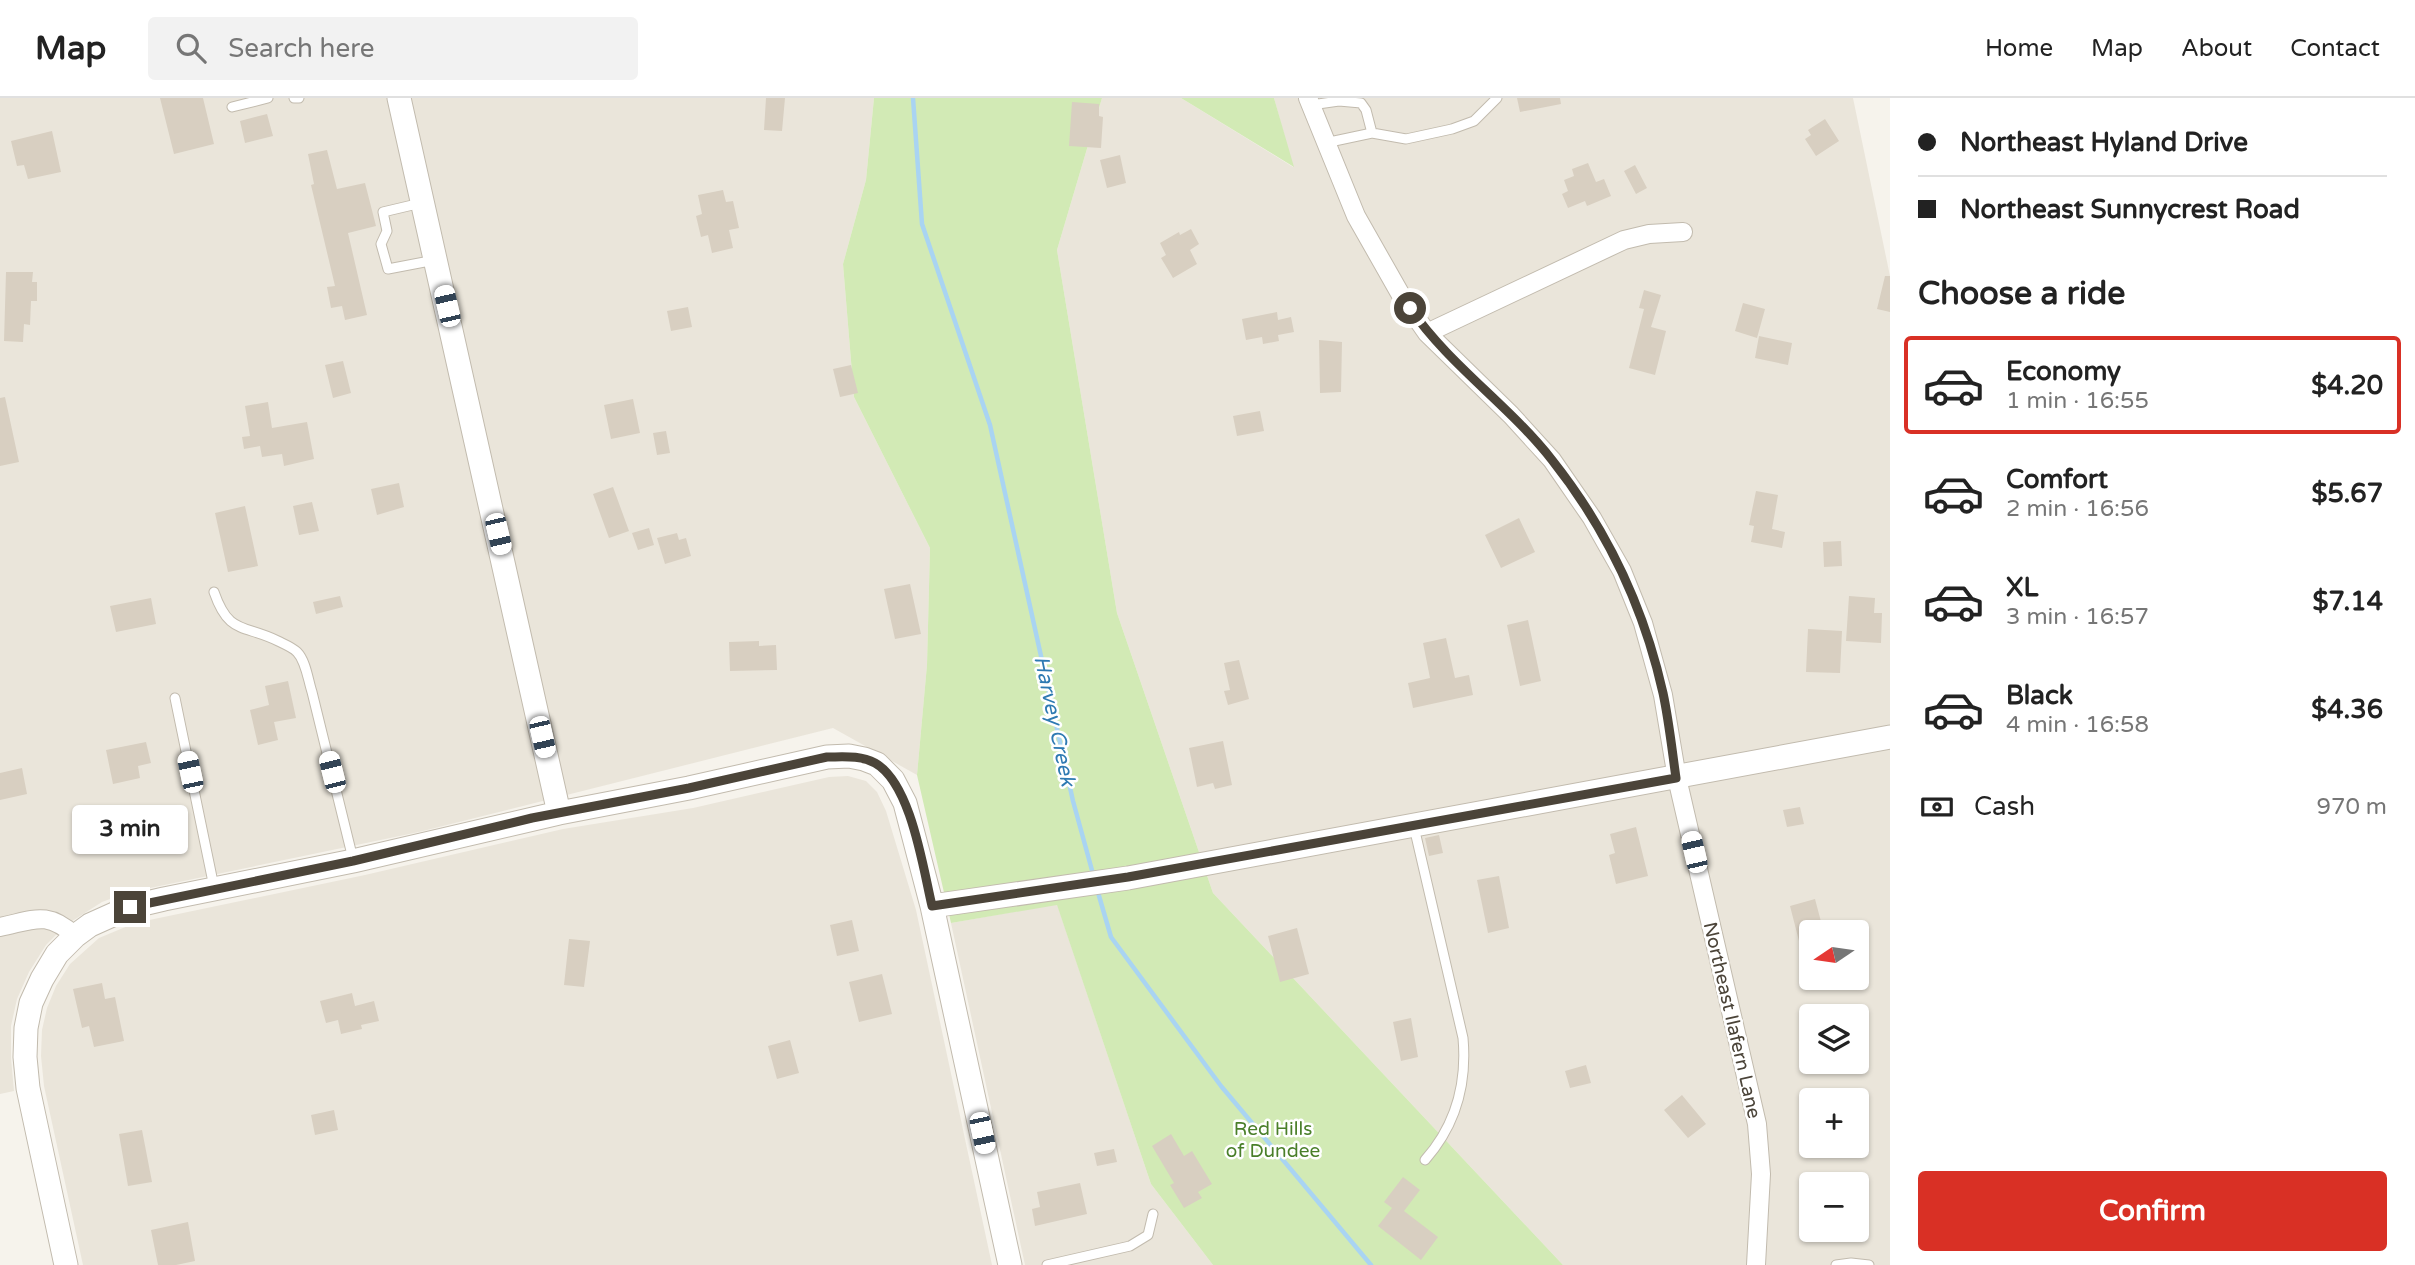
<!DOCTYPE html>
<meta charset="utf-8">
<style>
body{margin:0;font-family:"Varela Round",sans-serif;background:#f2f2f2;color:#222;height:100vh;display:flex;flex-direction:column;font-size:26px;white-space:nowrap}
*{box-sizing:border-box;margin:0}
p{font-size:23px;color:#767676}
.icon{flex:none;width:38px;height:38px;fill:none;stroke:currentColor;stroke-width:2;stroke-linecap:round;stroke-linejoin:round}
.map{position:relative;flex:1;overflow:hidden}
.drawer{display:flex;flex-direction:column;background:#fff;width:525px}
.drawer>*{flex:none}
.hud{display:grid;align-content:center;height:154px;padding:0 28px;background:#fff}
.needle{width:46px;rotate:257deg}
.tools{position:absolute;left:1799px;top:822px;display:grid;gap:14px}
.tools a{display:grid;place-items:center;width:70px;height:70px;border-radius:7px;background:#fff;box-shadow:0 2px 5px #0004;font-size:35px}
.end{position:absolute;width:32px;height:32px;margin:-16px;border:9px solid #4b4439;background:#fff;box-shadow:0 0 0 4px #fff}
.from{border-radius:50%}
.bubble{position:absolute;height:49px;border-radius:7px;background:#fff;box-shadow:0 2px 5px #0004;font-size:23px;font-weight:700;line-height:49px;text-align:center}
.car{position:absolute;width:21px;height:42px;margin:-21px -10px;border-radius:9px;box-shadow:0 0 5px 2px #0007;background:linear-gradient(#fff 24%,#345 0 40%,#fff 0 76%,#345 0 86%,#fff 0)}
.hud b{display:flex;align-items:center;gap:24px;height:66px;font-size:26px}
.hud b+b{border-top:2px solid #e0e0e0}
.hud i{width:18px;height:18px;background:#222}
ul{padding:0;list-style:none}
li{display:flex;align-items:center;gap:21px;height:98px;margin:0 14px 10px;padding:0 14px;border:4px solid transparent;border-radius:7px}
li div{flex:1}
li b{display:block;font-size:26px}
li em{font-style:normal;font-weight:700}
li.on{border-color:#d93025}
li>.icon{width:63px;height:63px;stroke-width:1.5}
h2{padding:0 28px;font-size:32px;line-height:84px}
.pay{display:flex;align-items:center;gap:18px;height:77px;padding:0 28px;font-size:26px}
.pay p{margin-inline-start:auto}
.primary-button{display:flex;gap:14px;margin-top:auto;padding:14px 28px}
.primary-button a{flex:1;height:80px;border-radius:7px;background:#d93025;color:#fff;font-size:28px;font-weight:700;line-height:80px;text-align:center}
header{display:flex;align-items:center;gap:42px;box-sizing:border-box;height:98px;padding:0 35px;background:#fff;border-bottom:2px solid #e0e0e0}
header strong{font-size:33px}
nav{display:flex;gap:38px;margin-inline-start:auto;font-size:24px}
.search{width:490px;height:63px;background:#f2f2f2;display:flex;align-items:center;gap:18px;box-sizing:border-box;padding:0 24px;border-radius:7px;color:#767676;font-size:26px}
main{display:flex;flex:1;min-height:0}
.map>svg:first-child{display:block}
.residential{fill:#eae5da;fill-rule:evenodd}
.green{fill:#d2eab5}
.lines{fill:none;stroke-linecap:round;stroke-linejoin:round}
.stream{stroke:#a9d4f2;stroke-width:4.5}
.building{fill:#d8cfc1}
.service-casing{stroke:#c2bbae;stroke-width:11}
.minor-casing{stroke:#c2bbae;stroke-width:20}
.tertiary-casing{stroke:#c2bbae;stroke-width:25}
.service{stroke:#fff;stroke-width:9}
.minor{stroke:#fff;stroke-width:18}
.tertiary{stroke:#fff;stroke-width:23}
.route{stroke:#4b4439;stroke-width:9}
.labels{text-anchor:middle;stroke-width:5;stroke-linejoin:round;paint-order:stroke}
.street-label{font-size:19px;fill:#4b4439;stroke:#fff}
.park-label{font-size:19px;fill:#4a7f2a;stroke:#fff}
.water-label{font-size:21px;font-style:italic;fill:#2e7ab2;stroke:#fff}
</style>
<header>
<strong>Map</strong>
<div class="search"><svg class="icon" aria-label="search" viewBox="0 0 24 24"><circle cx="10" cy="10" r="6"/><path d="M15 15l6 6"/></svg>Search here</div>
<nav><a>Home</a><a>Map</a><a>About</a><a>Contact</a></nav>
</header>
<main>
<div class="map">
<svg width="1890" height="1167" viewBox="0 0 1890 1167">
<rect width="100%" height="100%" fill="#f6f3ec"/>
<path class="residential" d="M0 0H874L866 82 843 166 854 299 930 450 927 567 917 677 833 630 419 734 126 795 102 804 66 827 46 847 29 874 17 901 11 928V960L14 993 0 996Z
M1102 0H1181L1293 69 1274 0H1853L1890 178V1167H1563L1213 795 1117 515 1057 152ZM1811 835H1857V880H1811ZM1811 919H1857V964H1811ZM1811 1003H1857V1048H1811ZM1811 1087H1857V1132H1811Z
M848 678 866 683 877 694 886 713 916 812 992 1167H83L44 988 41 958 42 932 47 910 56 888 70 866 99 840 135 825 365 777 563 731 693 710 829 679Z
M1057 806 1151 1086 1213 1167H1025L951 825Z"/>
<path class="green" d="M874 0H1102L1057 152 1117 515 1213 795 1563 1167H1213L1151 1086 1057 807 951 825 917 677 927 567 930 450 854 299 843 166 866 82Z
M1181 0H1274L1294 69Z"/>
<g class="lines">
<path class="stream" d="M913 0 922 126 990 327 1073 703 1093 776
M1097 791 1111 839 1221 988 1371 1167"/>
</g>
<path class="building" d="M160 0H203L214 46 174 56Z
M766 0H785L782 33 764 32Z
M1517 0H1560L1561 6 1520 14Z
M1072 4 1099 6V18L1103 19 1101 50 1069 48Z
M267 16 273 38 245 45 240 23Z
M1825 21 1839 43 1816 58 1805 41 1811 37 1808 32Z
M52 33 61 74 28 81 24 67 17 68 11 43Z
M327 52 337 91 365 85 376 128 348 135 367 217 345 222 342 208 331 210 327 189 335 188 311 87 314 86 308 56Z
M1120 57 1126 85 1107 90 1100 62Z
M1588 65 1596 84 1604 81 1611 98 1587 108 1585 103 1568 110 1562 96 1568 93 1564 82 1574 78 1572 71Z
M1635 67 1647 90 1636 96 1624 73Z
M723 92 726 104 733 103 739 130 729 132 733 150 712 155 708 137 701 139 696 118 702 116 698 97Z
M1191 131 1199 146 1190 152 1197 166 1173 180 1161 160 1166 157 1160 145 1179 134 1180 137Z
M6 174H33L32 184H37V203H31L30 227 24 226 23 244 4 243Z
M1885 178H1890V214L1877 211Z
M1644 192 1661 197 1651 229 1666 233 1655 277 1629 270 1644 211 1639 210Z
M1743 205 1765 211 1757 240 1735 233Z
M688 209 692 229 671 233 667 213Z
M1277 214 1278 222 1291 219 1294 234 1278 237 1279 243 1263 246 1262 239 1246 242 1242 221Z
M1759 238 1792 245 1788 267 1755 260Z
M1319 242 1342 244 1341 294 1320 295Z
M343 263 351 295 333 300 325 267Z
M851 267 858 295 840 299 833 271Z
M5 299 19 364 0 368V300Z
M633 301 640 335 611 341 604 307Z
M268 304 272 330 307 324 314 361 284 368 282 356 262 359 260 348 244 351 242 339 250 338 245 308Z
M1260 313 1264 333 1237 338 1233 318Z
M666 333 670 355 657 357 653 335Z
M399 385 404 409 377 417 371 391Z
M613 389 629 433 609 440 593 396Z
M1756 393 1778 397 1772 431 1785 434 1782 450 1751 444 1754 428 1749 427Z
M312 404 319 433 299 437 293 408Z
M245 408 258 468 228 474 215 415Z
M1519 420 1535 454 1501 470 1485 437Z
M649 430 654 447 638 452 632 435Z
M677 435 679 442 686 440 691 458 665 466 657 440Z
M1841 443 1842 468 1824 469 1823 444Z
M910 486 921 536 895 541 884 491Z
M340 498 343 509 316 516 313 504Z
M1849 498 1875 500 1874 515H1882L1881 545 1846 543Z
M151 500 156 526 116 534 110 508Z
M1528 522 1541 583 1520 588 1507 527Z
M1808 531 1842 533 1840 575 1806 574Z
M1446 540 1455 580 1469 577 1473 597 1413 610 1408 585 1430 580 1423 545Z
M759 543V548L776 547 777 572 730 573 729 544Z
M1239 562 1249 601 1228 607 1224 593 1230 592 1224 565Z
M288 583 296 620 274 624 278 642 258 647 250 612 269 607 265 588Z
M1223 643 1232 687 1215 691 1213 685 1197 689 1189 650Z
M146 644 151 665 138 668 140 680 113 686 106 652Z
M22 670 27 696 0 702V675Z
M1800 709 1804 726 1787 729 1783 712Z
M1636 729 1648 778 1616 786 1609 757 1615 755 1610 736Z
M1439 737 1443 755 1429 758 1425 740Z
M1499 778 1509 830 1488 835 1477 782Z
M1815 801 1824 835H1811V840L1799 843 1790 808Z
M852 822 859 853 837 858 830 827Z
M1297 830 1309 876 1280 884 1268 838Z
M569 841 590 843 584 889 564 887Z
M882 876 892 916 859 924 849 884Z
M102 885 105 901 115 899 124 943 94 949 89 928 82 930 73 891Z
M352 895 355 908 374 903 379 923 361 927 362 931 341 936 338 922 326 925 320 903Z
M1411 920 1418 959 1401 963 1393 924Z
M790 942 799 975 777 981 768 948Z
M1586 967 1591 985 1570 990 1565 973Z
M1682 997 1706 1026 1688 1040 1664 1012Z
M334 1012 338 1032 315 1037 311 1017Z
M142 1032 152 1084 128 1088 119 1036Z
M1171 1036 1184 1058 1192 1053 1212 1086 1198 1094 1202 1100 1184 1110 1170 1087 1174 1085 1152 1048Z
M1114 1051 1117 1064 1097 1068 1094 1055Z
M1403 1079 1420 1092 1404 1113 1438 1139 1421 1162 1378 1128 1392 1110 1384 1104Z
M1080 1085 1087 1116 1035 1128 1032 1111 1040 1109 1037 1094Z
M188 1124 195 1163 176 1167H158L151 1132Z"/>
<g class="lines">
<defs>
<path id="service" d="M294 0H299
M1311 7 1339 3 1361 5 1366 12 1372 35
M232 9 268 0
M1325 45 1372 35 1406 41 1452 31 1474 23 1497 0
M421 105 383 114 387 133 381 146 388 171 435 162
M214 494C229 537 243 526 278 543 284 546 292 549 297 554 306 563 308 582 312 594L353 761
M175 600 214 789
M1414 729 1463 940C1467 985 1456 1027 1425 1062
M1047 1167 1130 1148 1148 1137 1153 1116
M1836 1167 1851 1165 1869 1167"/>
<path id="minor" d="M1308 0 1356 118 1402 199 1427 235 1511 317 1552 362 1592 420 1622 473 1643 525 1663 597 1677 680 1757 1026 1761 1076 1756 1167
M1427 235 1624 142 1649 136 1683 134
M0 829C34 822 47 812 75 838"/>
<path id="tertiary" d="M399 0 559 715
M932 808 1128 780 1890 639
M66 1167 28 990 25 959 26 930 31 905 42 881 57 856 75 838 90 827 130 809 164 801 353 763 559 715 689 690 827 659 849 658 864 661 877 666 893 682 905 705 932 808 1010 1167"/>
</defs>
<use href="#service" class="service-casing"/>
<use href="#minor" class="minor-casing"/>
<use href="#tertiary" class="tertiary-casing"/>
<use href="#service" class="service"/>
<use href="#minor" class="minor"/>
<use href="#tertiary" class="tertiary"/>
</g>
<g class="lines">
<path class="route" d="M130 809 353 763 532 720 689 690 827 659C843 659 860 657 875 665 911 685 923 770 932 808L1128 779 1676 680C1672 652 1669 623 1663 595 1644 510 1606 430 1552 362 1509 307 1450 268 1410 210"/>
</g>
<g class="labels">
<g class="street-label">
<text transform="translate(1733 922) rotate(77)" y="7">Northeast Ilafern Lane</text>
</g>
<g class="park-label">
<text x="1273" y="1037">Red Hills<tspan x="1273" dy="22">of Dundee</tspan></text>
</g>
<g class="water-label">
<text transform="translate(1055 623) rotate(78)" y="7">Harvey Creek</text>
</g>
</g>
</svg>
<div class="tools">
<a><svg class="needle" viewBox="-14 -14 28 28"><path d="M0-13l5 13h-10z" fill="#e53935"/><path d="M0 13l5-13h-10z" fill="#767676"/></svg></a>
<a><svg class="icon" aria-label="layers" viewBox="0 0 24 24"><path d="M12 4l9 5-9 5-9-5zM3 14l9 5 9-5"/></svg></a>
<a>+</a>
<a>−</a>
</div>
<i class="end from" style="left:1410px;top:210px"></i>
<i class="end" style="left:130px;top:809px"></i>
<div class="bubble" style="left:72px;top:707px;width:116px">3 min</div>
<i class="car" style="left:447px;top:208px;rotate:347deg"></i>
<i class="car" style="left:498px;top:436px;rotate:167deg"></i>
<i class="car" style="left:542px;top:639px;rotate:167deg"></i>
<i class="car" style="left:190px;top:674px;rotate:348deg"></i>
<i class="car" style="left:332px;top:674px;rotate:346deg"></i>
<i class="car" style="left:1694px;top:754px;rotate:347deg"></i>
<i class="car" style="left:982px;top:1035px;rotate:168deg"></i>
</div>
<section class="drawer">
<div class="hud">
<b><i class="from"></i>Northeast Hyland Drive</b>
<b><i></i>Northeast Sunnycrest Road</b>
</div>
<h2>Choose a ride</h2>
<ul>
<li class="on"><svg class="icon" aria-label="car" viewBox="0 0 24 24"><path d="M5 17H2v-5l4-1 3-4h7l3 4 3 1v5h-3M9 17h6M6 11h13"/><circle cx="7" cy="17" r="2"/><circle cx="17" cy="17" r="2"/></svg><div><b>Economy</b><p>1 min · 16:55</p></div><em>$4.20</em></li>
<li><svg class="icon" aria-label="car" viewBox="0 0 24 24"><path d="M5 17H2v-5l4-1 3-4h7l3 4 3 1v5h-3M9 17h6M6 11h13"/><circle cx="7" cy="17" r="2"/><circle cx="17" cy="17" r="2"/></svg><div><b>Comfort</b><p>2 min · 16:56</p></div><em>$5.67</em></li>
<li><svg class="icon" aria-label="car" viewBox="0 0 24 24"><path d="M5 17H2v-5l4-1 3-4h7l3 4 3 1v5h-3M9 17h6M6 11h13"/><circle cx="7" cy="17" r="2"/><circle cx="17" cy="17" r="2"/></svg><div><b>XL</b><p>3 min · 16:57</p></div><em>$7.14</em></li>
<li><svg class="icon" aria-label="car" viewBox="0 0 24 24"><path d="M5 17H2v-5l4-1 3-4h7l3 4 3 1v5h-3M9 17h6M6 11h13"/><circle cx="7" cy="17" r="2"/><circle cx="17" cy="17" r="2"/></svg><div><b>Black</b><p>4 min · 16:58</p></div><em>$4.36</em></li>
</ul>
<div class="pay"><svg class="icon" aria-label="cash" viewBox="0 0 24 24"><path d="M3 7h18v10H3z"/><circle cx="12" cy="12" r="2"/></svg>Cash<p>970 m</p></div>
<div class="primary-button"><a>Confirm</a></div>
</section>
</main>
